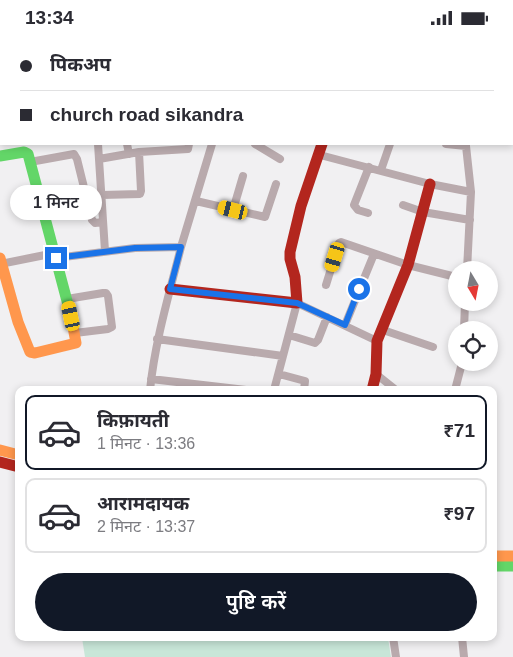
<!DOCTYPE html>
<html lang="hi">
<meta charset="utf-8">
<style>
body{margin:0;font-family:Helvetica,"Noto Sans Devanagari",sans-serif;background:#f7f7f7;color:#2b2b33;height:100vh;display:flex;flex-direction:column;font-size:19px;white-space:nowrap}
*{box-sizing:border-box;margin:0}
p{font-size:16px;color:#7c7c81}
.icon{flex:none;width:28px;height:28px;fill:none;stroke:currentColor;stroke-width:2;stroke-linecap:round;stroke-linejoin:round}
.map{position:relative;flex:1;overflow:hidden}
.drawer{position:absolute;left:15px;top:351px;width:482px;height:255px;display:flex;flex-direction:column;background:#fff;border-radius:10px;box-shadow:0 2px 8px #0003}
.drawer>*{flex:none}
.banner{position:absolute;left:0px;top:0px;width:514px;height:110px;box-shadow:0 2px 8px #0003;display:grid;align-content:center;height:110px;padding:0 20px;background:#fff}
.needle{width:32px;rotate:170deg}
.controls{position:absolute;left:448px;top:226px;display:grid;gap:10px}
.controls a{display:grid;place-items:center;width:50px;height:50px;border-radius:50%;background:#fff;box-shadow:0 2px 8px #0003;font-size:25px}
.end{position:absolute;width:22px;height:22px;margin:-11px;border:6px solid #1a73e8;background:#fff;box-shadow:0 0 0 2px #fff}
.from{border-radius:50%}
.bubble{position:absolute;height:35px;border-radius:18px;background:#fff;box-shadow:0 2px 8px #0003;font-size:16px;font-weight:600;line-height:35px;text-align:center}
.car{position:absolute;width:15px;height:30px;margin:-15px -8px;border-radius:6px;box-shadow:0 0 4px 1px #0007;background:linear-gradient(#f5c518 24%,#345 0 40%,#f5c518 0 76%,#345 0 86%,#f5c518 0)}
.banner b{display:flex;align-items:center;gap:18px;height:48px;font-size:19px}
.banner b+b{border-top:1px solid #e1e1e2}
.banner i{width:12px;height:12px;background:#2b2b33}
ul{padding:9px 0 0;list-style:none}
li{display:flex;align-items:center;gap:15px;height:75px;margin:0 10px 8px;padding:0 10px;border:2px solid #e1e1e2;border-radius:10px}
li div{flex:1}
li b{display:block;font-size:19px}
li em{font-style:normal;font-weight:600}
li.on{border-color:#111827}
li>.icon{width:45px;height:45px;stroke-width:1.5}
.cta{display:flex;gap:10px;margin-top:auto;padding:10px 20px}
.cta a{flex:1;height:58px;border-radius:30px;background:#111827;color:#fff;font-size:20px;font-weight:600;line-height:58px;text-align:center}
.status{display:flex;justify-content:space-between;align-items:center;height:35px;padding:0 25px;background:#fff;direction:ltr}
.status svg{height:14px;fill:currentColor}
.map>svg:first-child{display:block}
.green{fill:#c8e6d8}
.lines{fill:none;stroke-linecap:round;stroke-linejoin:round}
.street{stroke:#b9aaad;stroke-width:8}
.fast{stroke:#63d668;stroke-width:11}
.slow{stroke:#ff974d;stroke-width:11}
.jam{stroke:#b3261e;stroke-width:11}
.route{stroke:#1a73e8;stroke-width:6}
</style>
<div class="status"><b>13:34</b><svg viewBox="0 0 49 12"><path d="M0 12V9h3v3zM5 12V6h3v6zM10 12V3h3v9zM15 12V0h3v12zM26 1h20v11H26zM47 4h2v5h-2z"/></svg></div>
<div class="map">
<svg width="513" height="622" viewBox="0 0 513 622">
<rect width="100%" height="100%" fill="#f1f0f2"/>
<path class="green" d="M87 602 388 603 391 622H85L82 603Z"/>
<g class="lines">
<path class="street" d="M114 0V1
M273 0V1
M258 1 259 0
M420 1V0
M482 1V0
M512 28H513
M0 29 1 34
M512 59H513
M0 71H1
M512 88H513
M98 109 105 216
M127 109 129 119
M255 109 280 124
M446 109 466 111V109
M466 111 471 157 467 235
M320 120 430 149 471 157
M99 124 139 117 188 114 189 109
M30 127 74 119 77 124 92 185 95 188 103 187
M381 135 390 109
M102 160 140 159 141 156 139 117
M196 166 265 182 276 149
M403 170 423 177 470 185
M233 175 243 141
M368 178 358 175 354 170 369 132
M181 212 212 109
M56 223 135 213 181 212C169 260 155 306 150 355
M0 229 55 218
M326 250 339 208 341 207 408 230 456 242
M67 264 103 258H106L108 261 112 292 108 294 75 298
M345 290 374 219
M383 295 433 312
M464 295 465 268
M289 300 315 308 318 305 327 282
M157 304 283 321
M279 339 305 346 304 355
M376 339 396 355
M151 344 246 355
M274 355 297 268 377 306
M455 355 462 328
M393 602 396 622
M462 602 464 622"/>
<path class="fast" d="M0 121 24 117 28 119 71 281
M494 531H513"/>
<path class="slow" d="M0 223 18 287 30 317 35 318 76 308 71 281
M0 415 19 420
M494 521H513"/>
<path class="jam" d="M170 254 297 268 295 242 290 224V217L301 171 322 109
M372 355 376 339 377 306 408 230 430 149
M0 427 19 432"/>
</g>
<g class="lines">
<path class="route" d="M56 223 135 213 181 212 170 254 297 268 345 290 359 254"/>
</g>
</svg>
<div class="controls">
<a><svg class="needle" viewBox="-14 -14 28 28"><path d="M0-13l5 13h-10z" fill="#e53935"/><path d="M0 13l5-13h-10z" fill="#7c7c81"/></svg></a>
<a><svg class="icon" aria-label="locate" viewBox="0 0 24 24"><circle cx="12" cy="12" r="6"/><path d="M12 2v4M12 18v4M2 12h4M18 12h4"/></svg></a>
</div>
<i class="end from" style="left:359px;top:254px"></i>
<i class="end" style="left:56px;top:223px"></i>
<div class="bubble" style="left:10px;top:150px;width:92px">1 मिनट</div>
<i class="car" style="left:233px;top:175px;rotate:284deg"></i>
<i class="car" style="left:335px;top:222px;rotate:197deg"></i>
<i class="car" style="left:71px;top:281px;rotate:348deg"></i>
<div class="banner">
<b><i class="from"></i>पिकअप</b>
<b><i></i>church road sikandra</b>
</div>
<section class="drawer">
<ul>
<li class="on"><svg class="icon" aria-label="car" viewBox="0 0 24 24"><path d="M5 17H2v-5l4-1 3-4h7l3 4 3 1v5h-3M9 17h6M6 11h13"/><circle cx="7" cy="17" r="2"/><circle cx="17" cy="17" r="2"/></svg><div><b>किफ़ायती</b><p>1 मिनट · 13:36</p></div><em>₹71</em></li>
<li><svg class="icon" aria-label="car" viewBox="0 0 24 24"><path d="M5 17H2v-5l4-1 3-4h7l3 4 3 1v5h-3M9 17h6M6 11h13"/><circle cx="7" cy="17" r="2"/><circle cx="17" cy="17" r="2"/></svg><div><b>आरामदायक</b><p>2 मिनट · 13:37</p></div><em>₹97</em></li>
</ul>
<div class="cta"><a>पुष्टि करें</a></div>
</section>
</div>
